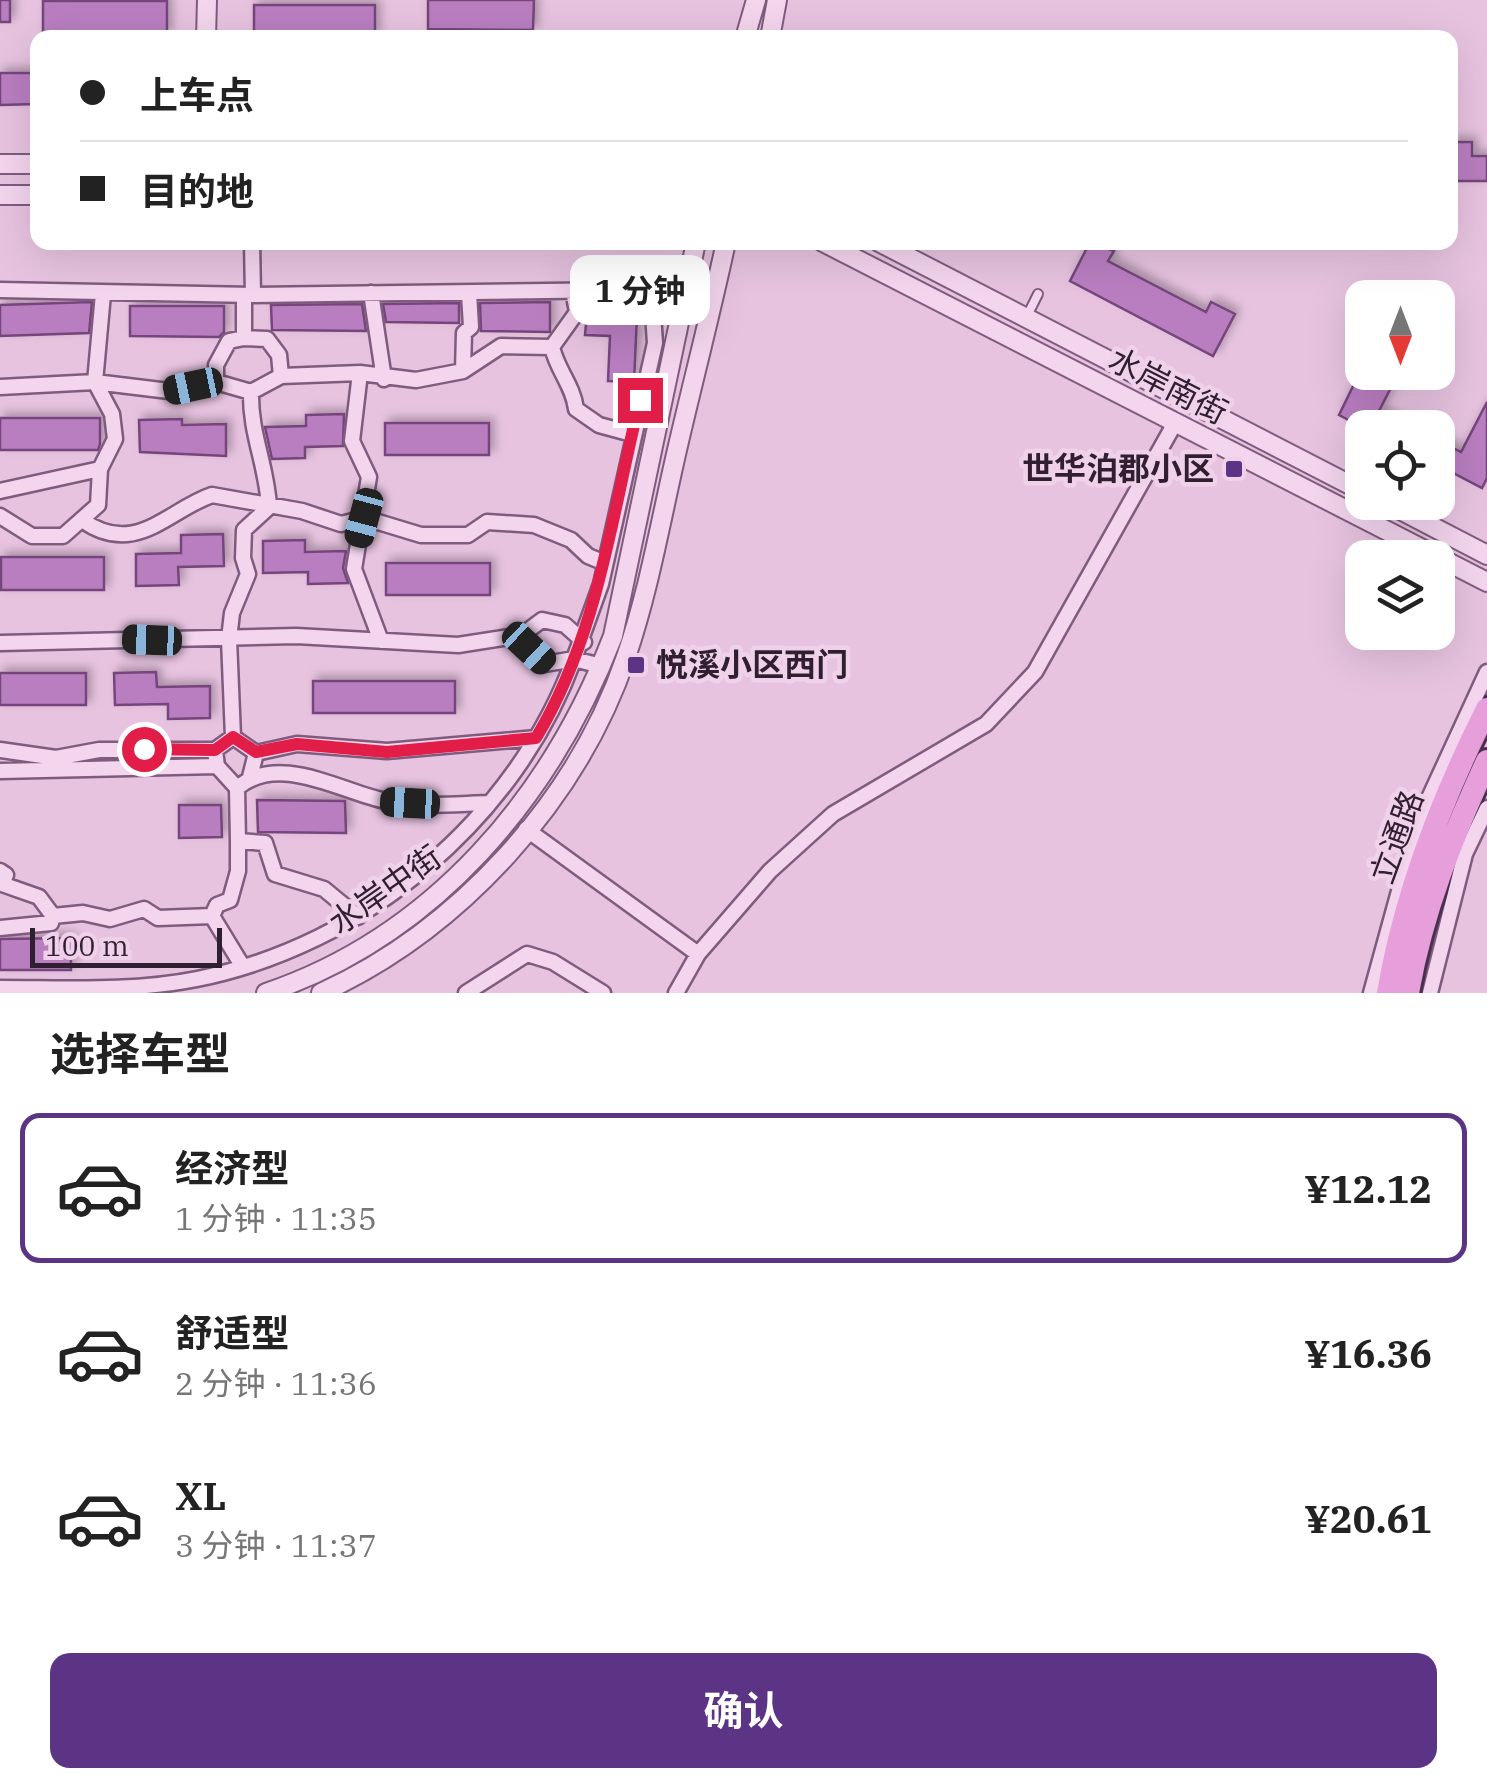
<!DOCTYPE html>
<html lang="zh">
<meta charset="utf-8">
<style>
body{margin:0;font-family:"IBM Plex Serif","Noto Sans SC",serif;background:#f2f2f2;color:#222;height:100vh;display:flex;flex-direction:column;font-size:38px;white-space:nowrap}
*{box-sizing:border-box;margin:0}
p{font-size:32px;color:#767676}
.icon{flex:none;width:55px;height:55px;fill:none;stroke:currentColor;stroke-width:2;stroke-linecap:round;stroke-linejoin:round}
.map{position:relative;height:993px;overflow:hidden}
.drawer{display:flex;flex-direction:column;background:#fff;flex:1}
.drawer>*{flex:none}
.top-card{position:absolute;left:30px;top:30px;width:1428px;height:220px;border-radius:20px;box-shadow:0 10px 40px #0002;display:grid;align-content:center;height:220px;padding:0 50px;background:#fff}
.needle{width:65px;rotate:180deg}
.controls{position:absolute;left:1345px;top:280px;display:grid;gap:20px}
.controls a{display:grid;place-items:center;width:110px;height:110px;border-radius:20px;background:#fff;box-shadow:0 10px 40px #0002;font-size:50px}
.scale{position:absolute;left:30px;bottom:25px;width:192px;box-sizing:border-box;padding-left:10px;border:5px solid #301e31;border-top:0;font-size:28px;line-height:35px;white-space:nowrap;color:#301e31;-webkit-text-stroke:8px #f0d1ea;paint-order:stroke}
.end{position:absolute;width:45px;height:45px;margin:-22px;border:12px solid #e11d48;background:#fff;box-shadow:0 0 0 5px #fff}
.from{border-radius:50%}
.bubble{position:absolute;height:70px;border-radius:20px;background:#fff;box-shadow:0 10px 40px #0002;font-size:32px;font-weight:700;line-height:70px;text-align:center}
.car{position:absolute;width:30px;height:60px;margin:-30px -15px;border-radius:12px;box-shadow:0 0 8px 2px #0007;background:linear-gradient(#222 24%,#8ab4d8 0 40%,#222 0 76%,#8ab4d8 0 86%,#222 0)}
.top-card b{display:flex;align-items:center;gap:35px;height:95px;font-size:38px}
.top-card b+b{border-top:2px solid #e0e0e0}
.top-card i{width:25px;height:25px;background:#222}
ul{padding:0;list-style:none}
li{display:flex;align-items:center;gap:30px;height:150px;margin:0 20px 15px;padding:0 30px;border:5px solid transparent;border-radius:20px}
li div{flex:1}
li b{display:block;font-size:38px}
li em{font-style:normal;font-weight:700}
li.current{border-color:#5b3485}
li>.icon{width:90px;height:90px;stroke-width:1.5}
h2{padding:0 50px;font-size:45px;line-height:120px}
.primary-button{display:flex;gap:20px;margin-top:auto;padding:20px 50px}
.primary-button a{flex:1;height:115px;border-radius:20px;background:#5b3485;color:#fff;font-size:40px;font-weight:700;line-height:115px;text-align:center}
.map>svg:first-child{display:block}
.building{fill:#b97ec0;stroke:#74457b;stroke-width:2.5;filter:url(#shadow)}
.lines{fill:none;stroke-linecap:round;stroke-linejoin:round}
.service-casing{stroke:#7f5c7e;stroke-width:12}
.minor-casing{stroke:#7f5c7e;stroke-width:19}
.tertiary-casing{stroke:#7f5c7e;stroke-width:22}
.primary-casing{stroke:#4b304d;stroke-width:28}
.service{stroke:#f3d5ee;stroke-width:8}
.minor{stroke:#f3d5ee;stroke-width:14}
.tertiary{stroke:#f3d5ee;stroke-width:18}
.primary{stroke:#e69fda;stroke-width:22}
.route{stroke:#e11d48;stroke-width:12}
.poi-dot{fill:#5b3485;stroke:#f0d1ea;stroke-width:4}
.labels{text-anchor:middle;stroke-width:9;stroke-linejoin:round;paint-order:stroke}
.street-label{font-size:32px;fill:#301e31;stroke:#f0d1ea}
.poi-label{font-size:32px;font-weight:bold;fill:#301e31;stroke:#f0d1ea;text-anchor:end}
</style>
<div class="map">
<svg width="1487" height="993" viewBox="0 0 1487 993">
<defs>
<filter id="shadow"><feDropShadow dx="4.5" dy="-4.5" stdDeviation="5" flood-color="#0004"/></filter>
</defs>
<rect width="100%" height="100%" fill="#e7c3e0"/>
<path class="building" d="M0 0H10V22H0Z
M428 0H534L533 30 428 29Z
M43 1H167V35L43 36Z
M254 5H375V38H254Z
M0 73H38V104L0 105Z
M1450 142H1472V156H1487V181H1450Z
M1090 242 1114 251 1108 261 1206 312 1211 302 1235 314 1213 356 1070 281Z
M92 302 89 333 0 336V305Z
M550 302V332L481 331 480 303Z
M459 303V323L386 322 383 304Z
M362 304 366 331 272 330 271 305Z
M130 306H224V332L219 337 130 336Z
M587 313 637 315 634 382 608 381 610 336 585 335Z
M1360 372H1399L1379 411 1412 428H1364L1339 415Z
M1487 402V478L1482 488 1438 465V440L1461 452Z
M344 414 343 446 305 447V458L272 459 265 427 306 426V415Z
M0 418H100V444L98 450H0Z
M182 419V425L226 424V456L140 452 139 420Z
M385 423H489V455H385Z
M223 534 224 566 178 567 179 585 136 586V554L181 553V535Z
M305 540V552L346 551 343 568 348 583 308 584V572L263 573V541Z
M1 557H104V590H1Z
M386 563H490V595H386Z
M156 672 157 687 210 686V718L168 719V704L115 705 114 673Z
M0 673H86V705H0Z
M313 681H455V713H313Z
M257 800 345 801 346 833 258 832Z
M179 805H221L222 837 179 838Z
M71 938V970H0V939Z"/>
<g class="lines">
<defs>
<path id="service" d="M1026 318 1038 294"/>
<path id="minor" d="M0 290 253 295 252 242
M573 291 577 312 552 347C557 370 573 385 576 409L599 425 632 434
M371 293 384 379
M253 295 624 290 644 295 653 314 655 343 601 584 574 659 601 666
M244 338 267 339 279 355 281 376 251 392
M463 371 464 333 471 327 469 293
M360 373 352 441 369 477 354 569 381 641
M281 376 360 373 416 380 463 371 501 346 552 347
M0 387 95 382 169 391 216 382
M0 491 100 469 115 439 112 414 95 382 103 294
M0 516 32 536H63L98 505 100 469
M82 520C135 558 168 510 212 495L302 511 341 524 365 518 421 535H468L487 522 534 525 571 540 588 556 605 563
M522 635 542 620 565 625 584 642
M0 643 296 636 458 645 522 635 545 664 574 659C515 820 365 945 197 979 131 992 66 988 0 988
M233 737 256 753 250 777
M0 750 56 758 99 750H215
M256 753 297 744 387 751 536 738
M0 771 217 766
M237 788 217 766 215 750 233 737 229 639 232 613 248 574 243 558 244 530 269 507C267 466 250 434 251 392L216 382V365L229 341 244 338V295
M526 829 698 954
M0 871 6 875 2 884 39 897 53 916 83 913 110 919 144 909 158 918 212 916 217 905 230 900 238 871V841
M212 916 243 967
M358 917 324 889 275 874 265 843 238 841 237 788C279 752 341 792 386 801 418 808 455 804 488 803
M0 928 51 923 53 916
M466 993 527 954 553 962 603 993
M676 993 698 954 770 871 833 814 986 724 1035 672 1175 423
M1371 993 1418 822 1487 672
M1430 993 1465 854 1487 808"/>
<path id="tertiary" d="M206 38 207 0
M745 38 756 0
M770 38 777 0
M0 164H38
M0 195H38
M823 242 1487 582
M879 242 1362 491
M1385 502 1487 555
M266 993C434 936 551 797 613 636L696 242
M321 993C459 930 577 801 626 657 649 590 661 519 677 450 693 381 711 312 726 242"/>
<path id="primary" d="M1388 993C1405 893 1441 800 1487 709
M1408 993C1422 912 1453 835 1487 761"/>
</defs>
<use href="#service" class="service-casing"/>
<use href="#minor" class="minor-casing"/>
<use href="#tertiary" class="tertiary-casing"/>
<use href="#primary" class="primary-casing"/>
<use href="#service" class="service"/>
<use href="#minor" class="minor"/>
<use href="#tertiary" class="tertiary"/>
<use href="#primary" class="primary"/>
</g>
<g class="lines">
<path class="route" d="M144 749 215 750 233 737 256 752 297 744 387 752 536 738C599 633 611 517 640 400"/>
</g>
<g class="poi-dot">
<rect x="1224" y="459" width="20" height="20" rx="5"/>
<rect x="626" y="655" width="20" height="20" rx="5"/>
</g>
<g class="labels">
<g class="street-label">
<text transform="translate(1168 386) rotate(27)" y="11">水岸南街</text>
<text transform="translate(1397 837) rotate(-70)" y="11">立通路</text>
<text transform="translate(385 890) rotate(-35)" y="11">水岸中街</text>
</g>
<g class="poi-label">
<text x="1214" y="480">世华泊郡小区</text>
<text x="656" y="676" text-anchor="start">悦溪小区西门</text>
</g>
</g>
</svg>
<div class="controls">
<a><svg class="needle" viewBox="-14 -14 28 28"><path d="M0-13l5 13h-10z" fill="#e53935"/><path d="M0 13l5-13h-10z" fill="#767676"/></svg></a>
<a><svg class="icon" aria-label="locate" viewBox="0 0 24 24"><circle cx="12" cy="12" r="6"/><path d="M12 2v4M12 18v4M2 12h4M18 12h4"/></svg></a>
<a><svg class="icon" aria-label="layers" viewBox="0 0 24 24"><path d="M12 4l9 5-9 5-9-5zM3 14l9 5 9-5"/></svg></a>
</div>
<div class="scale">100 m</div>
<i class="end from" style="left:144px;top:749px"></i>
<i class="end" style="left:640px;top:400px"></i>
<div class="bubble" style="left:570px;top:255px;width:140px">1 分钟</div>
<i class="car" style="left:193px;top:386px;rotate:258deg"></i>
<i class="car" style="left:364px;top:518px;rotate:195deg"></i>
<i class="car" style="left:152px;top:640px;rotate:272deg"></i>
<i class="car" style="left:529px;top:648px;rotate:133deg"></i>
<i class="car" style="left:410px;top:803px;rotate:273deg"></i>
<div class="top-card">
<b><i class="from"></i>上车点</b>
<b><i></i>目的地</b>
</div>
</div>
<section class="drawer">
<h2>选择车型</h2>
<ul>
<li class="current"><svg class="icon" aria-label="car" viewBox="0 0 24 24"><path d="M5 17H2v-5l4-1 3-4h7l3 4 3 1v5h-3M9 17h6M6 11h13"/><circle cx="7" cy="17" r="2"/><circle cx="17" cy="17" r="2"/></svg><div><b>经济型</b><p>1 分钟 · 11:35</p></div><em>¥12.12</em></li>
<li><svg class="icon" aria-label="car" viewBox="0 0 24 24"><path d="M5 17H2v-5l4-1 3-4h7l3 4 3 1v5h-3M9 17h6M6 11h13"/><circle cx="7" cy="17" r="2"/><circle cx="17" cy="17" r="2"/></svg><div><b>舒适型</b><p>2 分钟 · 11:36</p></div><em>¥16.36</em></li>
<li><svg class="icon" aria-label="car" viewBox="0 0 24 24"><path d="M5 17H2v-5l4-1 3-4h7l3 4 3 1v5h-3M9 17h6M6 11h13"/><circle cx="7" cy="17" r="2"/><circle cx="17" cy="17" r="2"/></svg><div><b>XL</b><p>3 分钟 · 11:37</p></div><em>¥20.61</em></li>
</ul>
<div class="primary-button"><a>确认</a></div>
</section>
